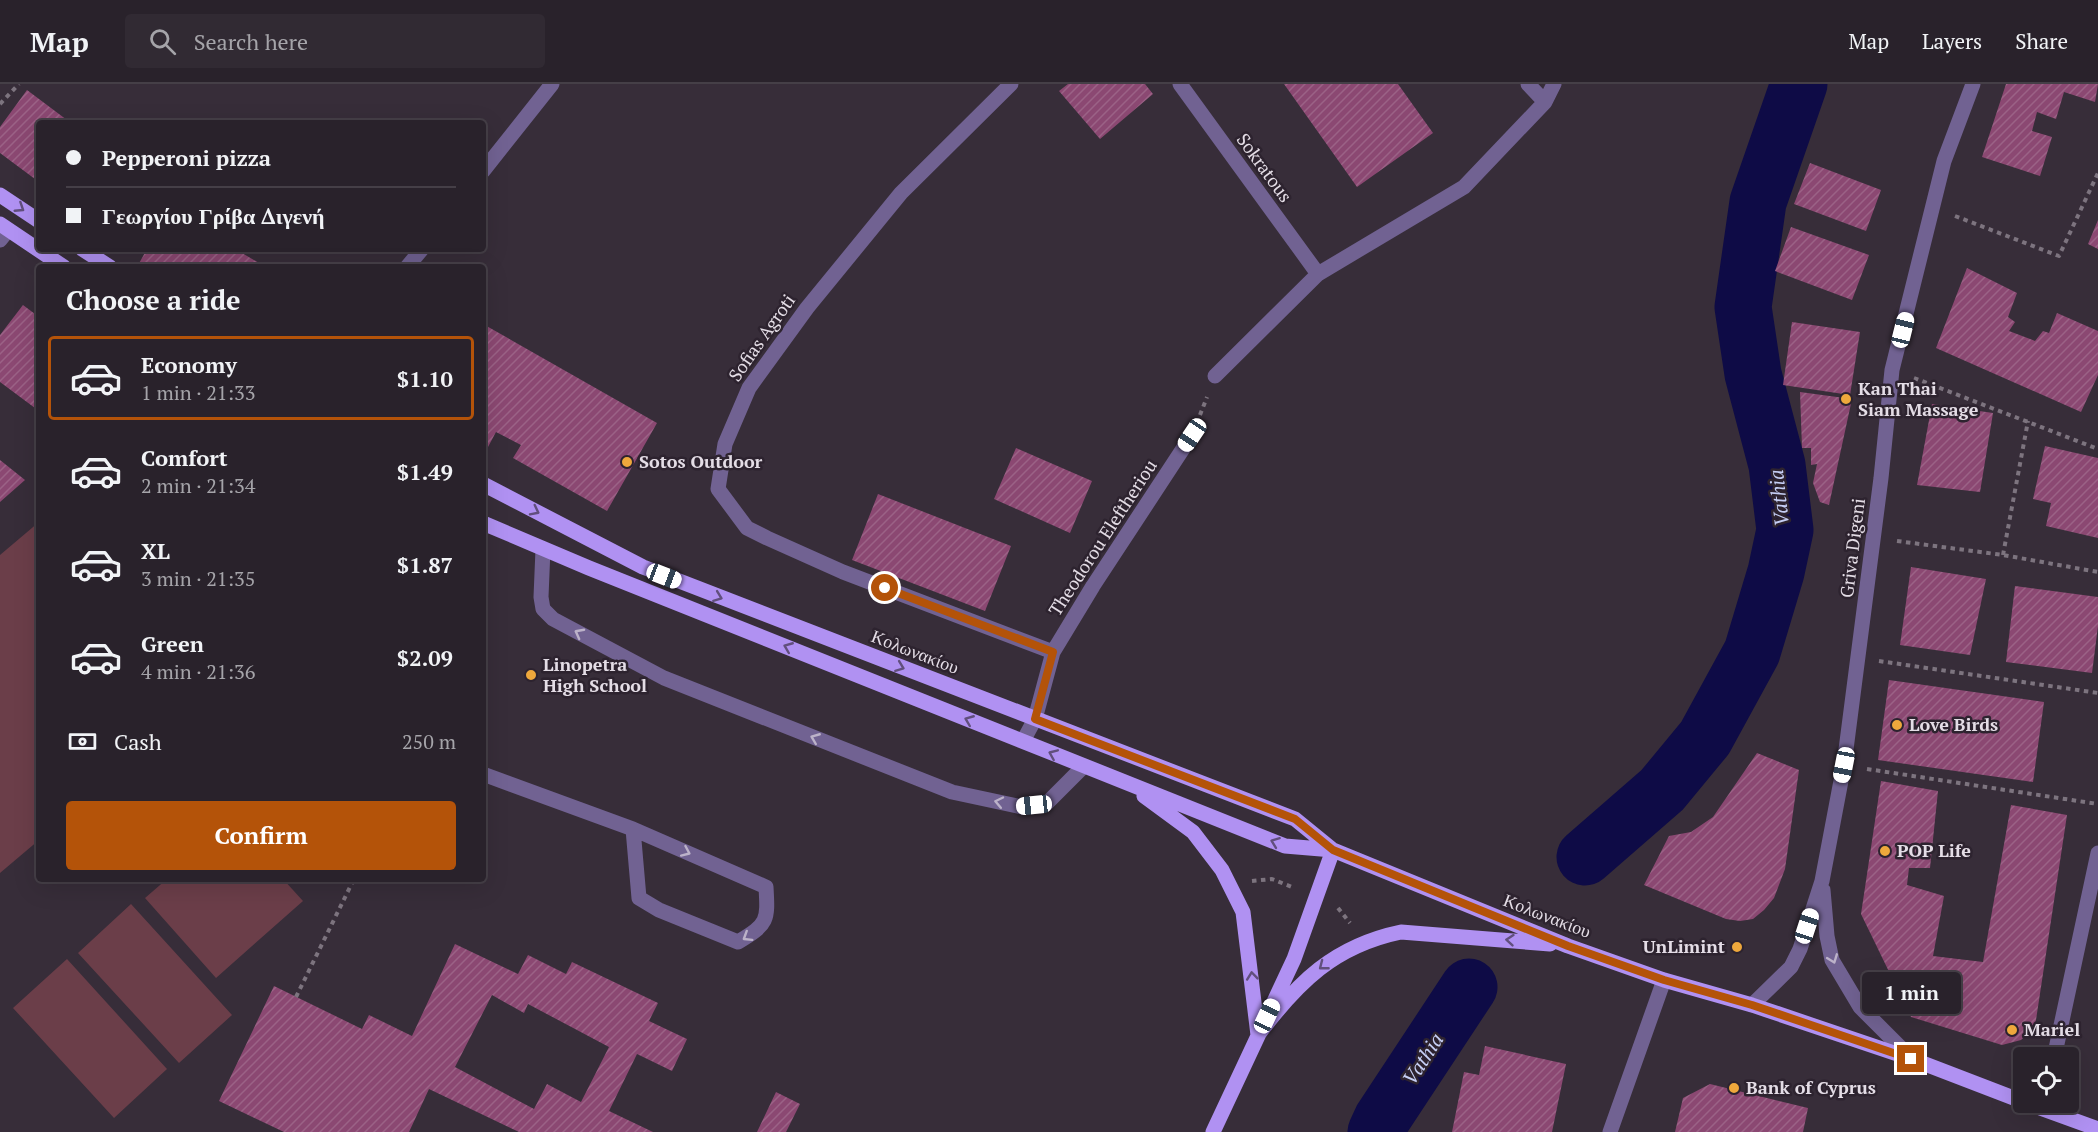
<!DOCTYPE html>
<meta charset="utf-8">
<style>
body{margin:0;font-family:"PT Serif",serif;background:#312a33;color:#f1f3f6;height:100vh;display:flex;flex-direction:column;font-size:22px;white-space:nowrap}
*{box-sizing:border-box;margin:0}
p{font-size:20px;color:#a5a4a9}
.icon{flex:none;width:33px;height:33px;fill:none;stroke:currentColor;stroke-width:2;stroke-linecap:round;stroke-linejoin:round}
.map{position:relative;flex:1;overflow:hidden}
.details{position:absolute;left:36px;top:180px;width:450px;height:618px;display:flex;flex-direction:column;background:#29222b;border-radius:6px;box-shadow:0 6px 24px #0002,0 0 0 2px #453f47}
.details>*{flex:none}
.guide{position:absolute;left:36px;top:36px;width:450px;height:132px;border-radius:6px;box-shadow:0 6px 24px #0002,0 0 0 2px #453f47;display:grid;align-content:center;height:132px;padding:0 30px;background:#29222b}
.fabs{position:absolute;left:2013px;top:963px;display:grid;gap:12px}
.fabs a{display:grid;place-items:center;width:66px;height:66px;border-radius:6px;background:#29222b;box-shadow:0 6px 24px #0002,0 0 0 2px #453f47;font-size:30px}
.end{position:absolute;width:27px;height:27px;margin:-14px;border:8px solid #b45309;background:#fff;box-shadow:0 0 0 3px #fff}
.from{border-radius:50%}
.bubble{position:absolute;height:42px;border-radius:6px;background:#29222b;box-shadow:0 6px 24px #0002,0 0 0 2px #453f47;font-size:20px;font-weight:700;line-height:42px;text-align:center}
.car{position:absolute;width:18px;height:36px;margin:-18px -9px;border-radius:8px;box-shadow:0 0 4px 2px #0007;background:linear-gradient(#fff 24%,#345 0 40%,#fff 0 76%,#345 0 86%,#fff 0)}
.guide b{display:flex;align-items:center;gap:21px;height:57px;font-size:22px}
.guide b+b{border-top:2px solid #453f47}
.guide i{width:15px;height:15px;background:#f1f3f6}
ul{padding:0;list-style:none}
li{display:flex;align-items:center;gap:18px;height:84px;margin:0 12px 9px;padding:0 18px;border:3px solid transparent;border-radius:6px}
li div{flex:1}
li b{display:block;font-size:22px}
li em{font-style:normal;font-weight:700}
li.current{border-color:#b45309}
li>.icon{width:54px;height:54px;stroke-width:1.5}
h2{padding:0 30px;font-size:27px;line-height:72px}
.pay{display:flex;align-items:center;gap:15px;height:66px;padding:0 30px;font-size:22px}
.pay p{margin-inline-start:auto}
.button{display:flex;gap:12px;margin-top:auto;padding:12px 30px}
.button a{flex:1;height:69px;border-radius:6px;background:#b45309;color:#fff;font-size:24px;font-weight:700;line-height:69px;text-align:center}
header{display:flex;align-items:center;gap:36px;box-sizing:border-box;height:84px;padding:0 30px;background:#29222b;border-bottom:2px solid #453f47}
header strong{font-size:28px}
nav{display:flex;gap:33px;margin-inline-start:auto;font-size:21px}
.search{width:420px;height:54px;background:#312a33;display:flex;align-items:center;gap:15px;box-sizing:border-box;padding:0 21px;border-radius:6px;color:#a5a4a9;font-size:22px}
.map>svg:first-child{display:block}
.green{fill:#6b3e49}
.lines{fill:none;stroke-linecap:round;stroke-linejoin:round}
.river{stroke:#0e0b46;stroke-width:57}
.building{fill:url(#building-hatch);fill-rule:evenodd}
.path{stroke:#7d747f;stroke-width:4;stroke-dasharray:4.5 4.5;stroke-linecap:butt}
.minor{stroke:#716292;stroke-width:15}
.major{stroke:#b091f2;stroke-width:15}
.oneway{stroke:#614f7d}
.oneway2{stroke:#bcb2c9}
.route{stroke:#b45309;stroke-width:8}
.poi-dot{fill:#eea83c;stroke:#2d232f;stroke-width:2}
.labels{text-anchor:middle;stroke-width:5;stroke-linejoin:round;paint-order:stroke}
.street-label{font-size:18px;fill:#e4dde6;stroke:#2d232f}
.poi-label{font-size:18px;font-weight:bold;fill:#e4dde6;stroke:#2d232f;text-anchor:start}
.water-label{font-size:20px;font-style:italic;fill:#c6cff5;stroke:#2d232f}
</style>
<header>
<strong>Map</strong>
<div class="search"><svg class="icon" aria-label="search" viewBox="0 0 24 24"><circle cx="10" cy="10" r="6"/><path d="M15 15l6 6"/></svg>Search here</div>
<nav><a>Map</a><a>Layers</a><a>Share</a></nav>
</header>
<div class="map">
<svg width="2098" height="1048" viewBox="0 0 2098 1048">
<defs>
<pattern id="building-hatch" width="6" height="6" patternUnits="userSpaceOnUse" patternTransform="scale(1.5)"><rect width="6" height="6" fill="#8b4872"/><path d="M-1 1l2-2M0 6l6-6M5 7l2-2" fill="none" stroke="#9b6286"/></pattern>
</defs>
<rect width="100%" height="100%" fill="#372d39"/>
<path class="green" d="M39 438V756L0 789V471Z
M167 795H283L303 817 216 894 145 814Z
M131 820 232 931 179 979 78 869Z
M67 875 167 985 114 1034 13 924Z"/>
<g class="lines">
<path class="river" d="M1585 773 1662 706 1705 654 1752 568 1776 488 1785 446 1777 381 1753 290 1743 223 1758 118 1799 0
M1376 1048 1382 1035 1469 903"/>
</g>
<path class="building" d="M1068 0H1145L1153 10 1100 55 1059 7Z
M1284 0H1398L1433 49 1357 103Z
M2006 0H2098L2095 18 2064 8 2056 35 2037 28 2032 47 2052 53 2040 92 1982 73Z
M27 6 71 39H39V98L0 69V43Z
M1810 79 1881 106 1866 147 1794 120Z
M2098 136V165L2088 160Z
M1791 143 1869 171 1852 216 1775 187Z
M147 165H235L266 183H137Z
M1967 184 2017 209 2008 233 2015 238 2009 247 2035 257 2043 247 2049 249 2057 229 2098 247V291L2081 328 1936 264Z
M23 221 39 233V327L0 298V251Z
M1792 238 1860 248 1850 311 1783 301Z
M483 240 657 339 607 427 513 374 521 361 496 348 488 363 483 361Z
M1800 308 1852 315 1829 421 1820 418 1813 399 1817 380 1811 381V364H1802Z
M1932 320 1993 329 1980 408 1917 401Z
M2045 362 2098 374V454L2046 442 2051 419 2033 415Z
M1016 364 1092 397 1070 449 994 415Z
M0 376 25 396 0 418Z
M878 410 1011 462 985 527 852 476Z
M1911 483 1986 495 1970 571 1900 561Z
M2015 502 2098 513V542L2092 589 2006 578Z
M1889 596 2044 618 2033 698 1878 676Z
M1757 669 1799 686 1785 785 1774 814 1764 826 1753 835 1740 837 1726 835 1644 801 1669 752 1691 748 1713 733Z
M1881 697 1938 707 1930 784H1909L1907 801 1944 812 1933 872 1983 878 2011 721 2067 731 2036 936 2032 946 2021 956 2002 961 1911 933 1861 830Z
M455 860 518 890 528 871 566 890 572 878 658 919 649 937 687 955 672 987 637 970 609 1027 653 1048H519L429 1005 409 1048H284L219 1017 274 902 362 945 369 931 412 952ZM492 911 524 929 528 920 609 963 581 1018 547 1000 534 1025 455 983Z
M1485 962 1566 980 1552 1048H1452L1464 988 1479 991Z
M1710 1000 1808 1024 1803 1048H1675L1683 1014Z
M776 1008 800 1020 786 1048H757Z"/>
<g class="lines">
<path class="path" d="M0 20 19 0
M1955 132 2059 172 2098 89
M1914 294 2098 365
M1200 331 1207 313
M1897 457 2003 471 2098 488
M2003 471 2028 337
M1879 577 2098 609
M1867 685 2098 720
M1252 797 1272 795 1292 803
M1338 824 1350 839
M296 913 354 795"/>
<path class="minor" d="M1011 0 901 109 807 224 749 304 725 360 718 405 747 444 767 454 843 488 1053 568
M1180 0 1318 190
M1528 0 1545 18
M483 87 552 0
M0 156 8 146
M407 183 422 165
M1215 292 1318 190 1464 103 1545 18 1554 0
M543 465 541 513 543 525 553 535 664 594 952 708 1022 723 1046 720 1083 683
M1023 657 1035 635 1053 568 1093 502 1192 351
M483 690 633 745 766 803C768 837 768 840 738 858L659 826 639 814 633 745
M1823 806 1827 852 1832 876 1860 923 1912 975
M1752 921 1791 883 1800 865 1822 797 1844 681 1881 394 1892 286 1944 77 1973 0
M2054 974 2098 769
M1610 1048 1664 896"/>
<path class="major" d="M0 111 39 137
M0 140 64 183
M82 165 110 183
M483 400 643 483 1295 735 1333 766 1568 862 1664 896 1752 921 1912 975 2024 1018
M483 439 589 484 1285 762 1333 766
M1144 712 1193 748 1222 786 1243 828 1258 951
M1258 951C1298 898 1334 862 1401 848L1550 860
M2024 1018 2098 1045
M1213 1048 1294 875 1333 766"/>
</g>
<defs><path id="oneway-chevron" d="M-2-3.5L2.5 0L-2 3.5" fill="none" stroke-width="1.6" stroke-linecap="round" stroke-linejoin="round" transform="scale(1.5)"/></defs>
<g class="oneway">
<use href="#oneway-chevron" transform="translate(20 124) rotate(33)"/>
<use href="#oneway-chevron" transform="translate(535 427) rotate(27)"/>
<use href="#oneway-chevron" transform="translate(718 513) rotate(21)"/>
<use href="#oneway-chevron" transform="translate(788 563) rotate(-158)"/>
<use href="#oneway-chevron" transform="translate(900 583) rotate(21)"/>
<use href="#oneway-chevron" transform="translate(969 636) rotate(-158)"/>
<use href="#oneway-chevron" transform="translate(1053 670) rotate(-157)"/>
<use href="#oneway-chevron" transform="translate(1275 758) rotate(-159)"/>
<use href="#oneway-chevron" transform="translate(1510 856) rotate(-175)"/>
<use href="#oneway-chevron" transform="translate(1323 882) rotate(142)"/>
<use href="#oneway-chevron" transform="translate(1252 892) rotate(-96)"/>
</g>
<g class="oneway2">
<use href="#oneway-chevron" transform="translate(579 549) rotate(-152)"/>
<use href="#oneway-chevron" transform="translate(815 654) rotate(-158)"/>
<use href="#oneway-chevron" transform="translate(999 718) rotate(-168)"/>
<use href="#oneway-chevron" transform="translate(686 768) rotate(24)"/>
<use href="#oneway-chevron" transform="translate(747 853) rotate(148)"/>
<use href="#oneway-chevron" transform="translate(1833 875) rotate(69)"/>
</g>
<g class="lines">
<path class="route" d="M885 504 1053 568 1035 635 1295 735 1333 766 1568 862 1664 896 1752 921 1911 975"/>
</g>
<g class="poi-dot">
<circle cx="1846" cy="315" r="6"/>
<circle cx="627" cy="378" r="6"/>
<circle cx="531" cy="591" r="6"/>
<circle cx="1897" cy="641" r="6"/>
<circle cx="1885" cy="767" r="6"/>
<circle cx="1737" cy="863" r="6"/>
<circle cx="2012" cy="946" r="6"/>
<circle cx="1734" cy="1004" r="6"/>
</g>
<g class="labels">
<g class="street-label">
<text transform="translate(1264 84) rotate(54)" y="6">Sokratous</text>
<text transform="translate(762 254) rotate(-55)" y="6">Sofias Agroti</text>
<text transform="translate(1103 454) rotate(-57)" y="6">Theodorou Eleftheriou</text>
<text transform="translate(1853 464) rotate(-83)" y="6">Griva Digeni</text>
<text transform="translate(915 568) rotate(21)" y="6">Κολωνακίου</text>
<text transform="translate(1547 832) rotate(21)" y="6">Κολωνακίου</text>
</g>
<g class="poi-label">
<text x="1858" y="311">Kan Thai<tspan x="1858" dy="21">Siam Massage</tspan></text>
<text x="639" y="384">Sotos Outdoor</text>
<text x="543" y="587">Linopetra<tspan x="543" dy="21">High School</tspan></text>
<text x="1909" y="647">Love Birds</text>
<text x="1897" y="773">POP Life</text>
<text x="1725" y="869" text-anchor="end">UnLimint</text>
<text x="2024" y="952">Mariel</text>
<text x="1746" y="1010">Bank of Cyprus</text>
</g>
<g class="water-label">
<text transform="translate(1779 414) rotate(-96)" y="7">Vathia</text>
<text transform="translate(1423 975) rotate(-57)" y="7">Vathia</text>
</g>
</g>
</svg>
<div class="fabs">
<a><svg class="icon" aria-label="locate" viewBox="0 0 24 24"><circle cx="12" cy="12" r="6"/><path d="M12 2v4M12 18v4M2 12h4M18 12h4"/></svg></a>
</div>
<i class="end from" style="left:885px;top:504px"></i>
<i class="end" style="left:1911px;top:975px"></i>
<div class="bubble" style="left:1862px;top:888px;width:99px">1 min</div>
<i class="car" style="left:1903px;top:246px;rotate:14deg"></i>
<i class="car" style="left:1192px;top:351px;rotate:214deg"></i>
<i class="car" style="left:664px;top:492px;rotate:111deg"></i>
<i class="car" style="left:1844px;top:681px;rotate:191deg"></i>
<i class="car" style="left:1034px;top:721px;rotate:264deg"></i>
<i class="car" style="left:1807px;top:842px;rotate:18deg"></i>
<i class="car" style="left:1267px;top:932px;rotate:25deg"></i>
<div class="guide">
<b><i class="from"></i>Pepperoni pizza</b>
<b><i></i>Γεωργίου Γρίβα Διγενή</b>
</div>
<section class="details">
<h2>Choose a ride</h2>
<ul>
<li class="current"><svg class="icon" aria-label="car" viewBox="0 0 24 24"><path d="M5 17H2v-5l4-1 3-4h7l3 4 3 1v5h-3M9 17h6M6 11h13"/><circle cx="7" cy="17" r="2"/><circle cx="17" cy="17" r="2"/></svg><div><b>Economy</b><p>1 min · 21:33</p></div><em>$1.10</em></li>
<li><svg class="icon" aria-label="car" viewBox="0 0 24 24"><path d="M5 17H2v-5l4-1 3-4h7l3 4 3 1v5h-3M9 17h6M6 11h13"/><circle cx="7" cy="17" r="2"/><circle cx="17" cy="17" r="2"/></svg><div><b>Comfort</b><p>2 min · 21:34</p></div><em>$1.49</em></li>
<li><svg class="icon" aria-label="car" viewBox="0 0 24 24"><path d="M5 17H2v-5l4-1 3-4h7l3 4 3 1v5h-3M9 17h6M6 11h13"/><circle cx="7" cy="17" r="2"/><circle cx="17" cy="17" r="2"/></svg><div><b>XL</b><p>3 min · 21:35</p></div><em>$1.87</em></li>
<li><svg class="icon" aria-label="car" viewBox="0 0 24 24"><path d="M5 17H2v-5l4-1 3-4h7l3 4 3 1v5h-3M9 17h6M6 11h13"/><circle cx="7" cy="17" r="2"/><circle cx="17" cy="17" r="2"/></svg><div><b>Green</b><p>4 min · 21:36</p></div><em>$2.09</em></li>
</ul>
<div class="pay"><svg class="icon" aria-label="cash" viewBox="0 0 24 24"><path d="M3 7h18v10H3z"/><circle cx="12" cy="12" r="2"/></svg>Cash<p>250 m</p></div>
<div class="button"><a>Confirm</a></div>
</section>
</div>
